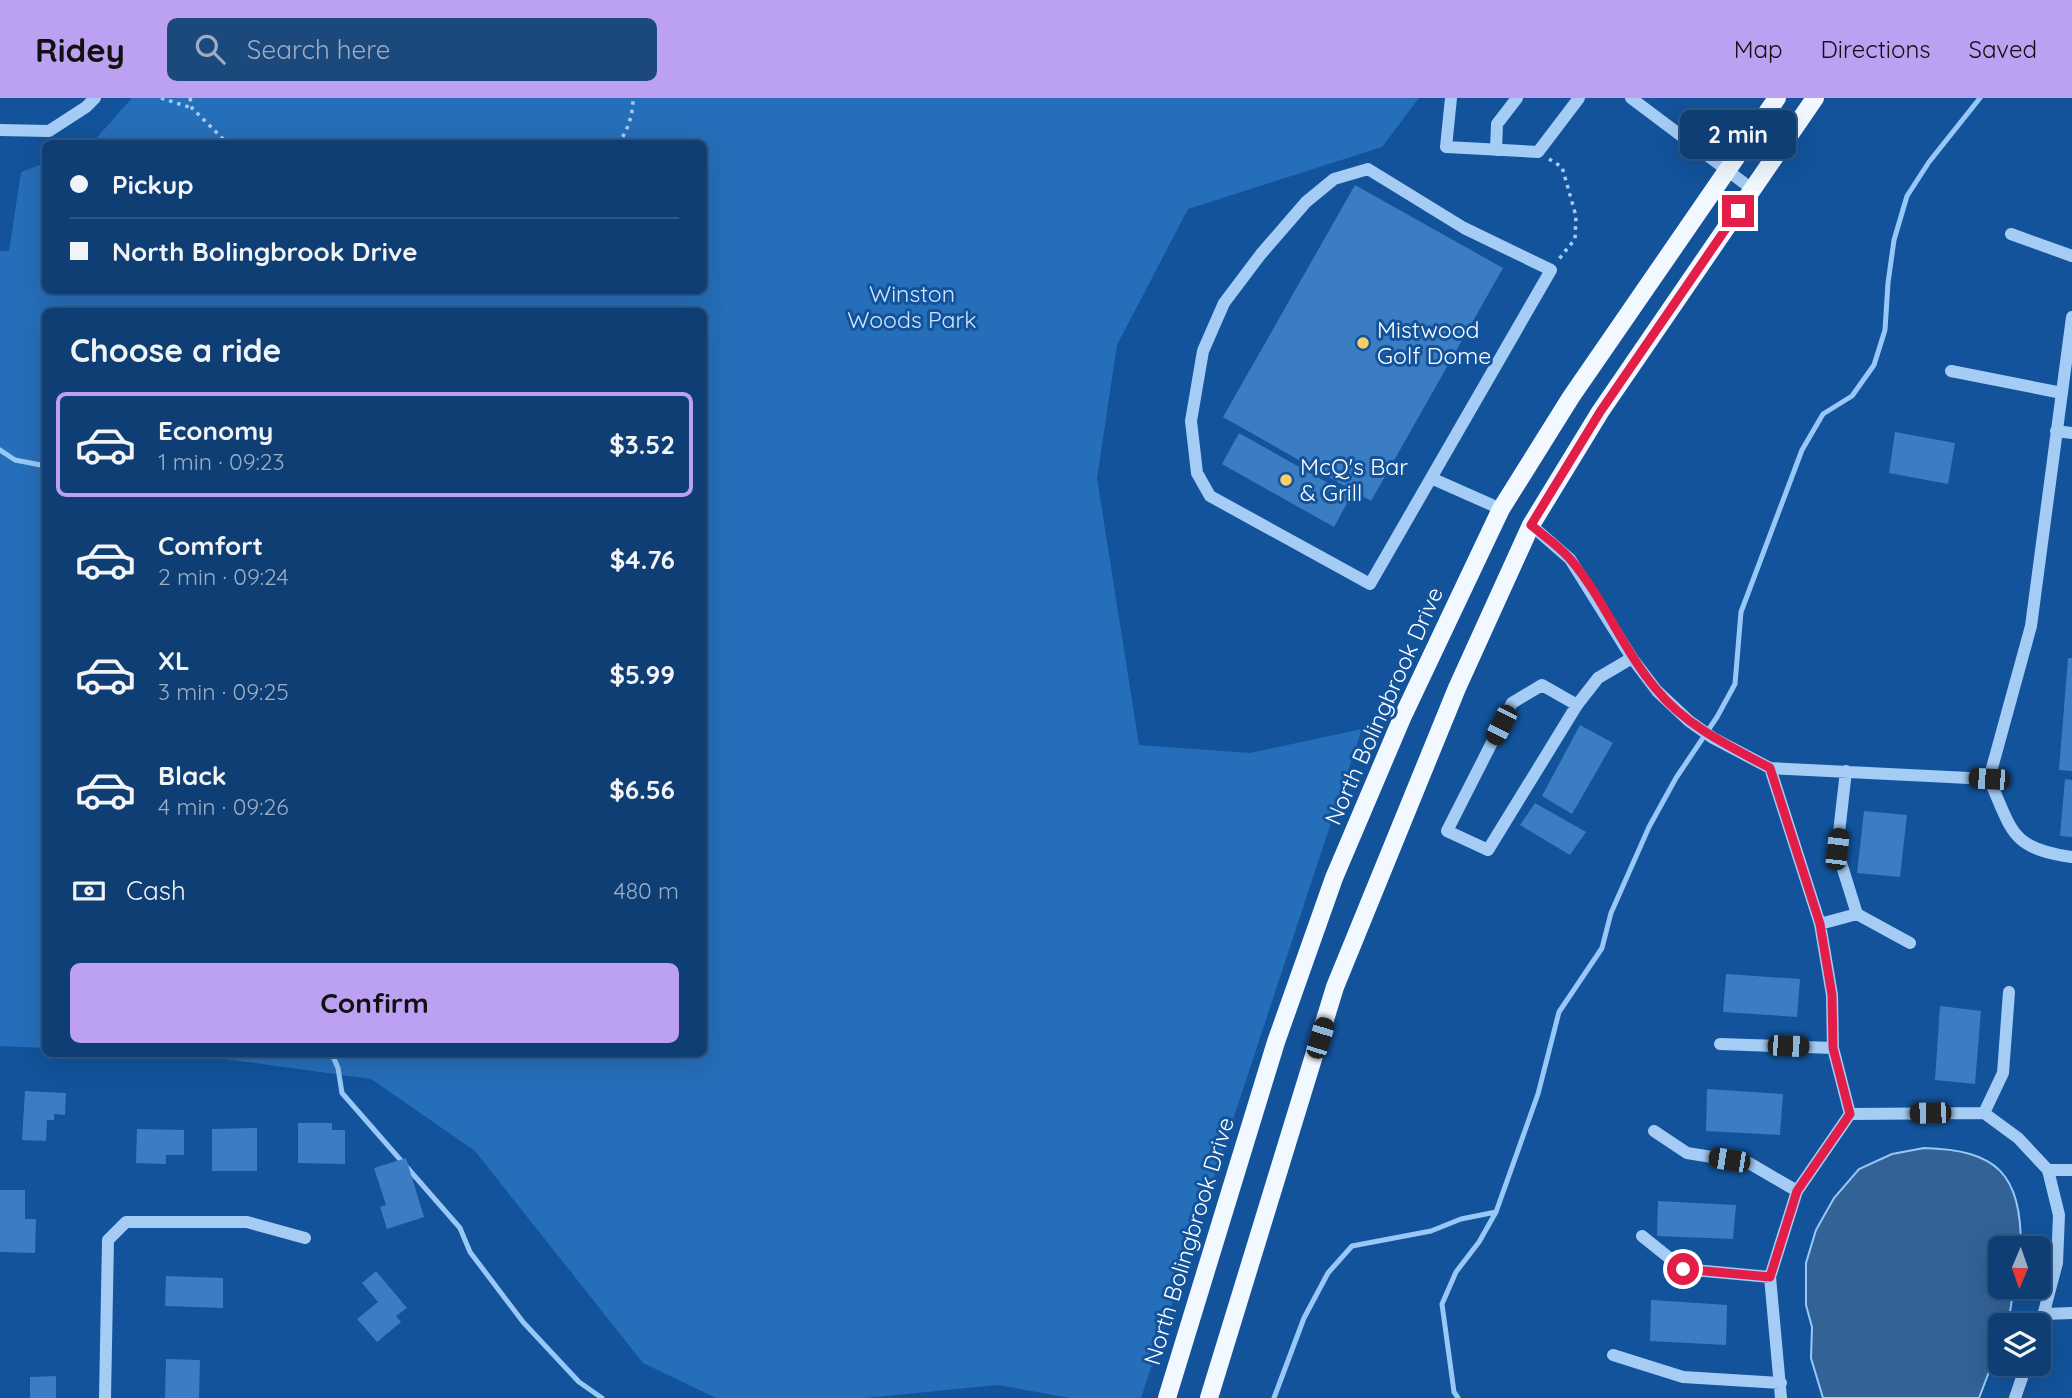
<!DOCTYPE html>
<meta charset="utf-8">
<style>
body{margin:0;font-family:Quicksand,sans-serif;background:#1c497c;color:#f1f3f6;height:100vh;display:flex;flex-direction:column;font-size:26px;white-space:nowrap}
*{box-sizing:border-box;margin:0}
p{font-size:23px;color:#9baec5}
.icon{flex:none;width:38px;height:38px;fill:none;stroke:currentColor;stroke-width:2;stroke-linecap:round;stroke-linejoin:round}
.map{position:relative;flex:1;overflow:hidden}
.panel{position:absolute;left:42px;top:210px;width:665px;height:749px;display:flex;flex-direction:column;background:#0e3e74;border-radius:10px;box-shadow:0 7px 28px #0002,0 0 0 2px #2e5786}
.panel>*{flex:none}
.banner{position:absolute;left:42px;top:42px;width:665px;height:154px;border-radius:10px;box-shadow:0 7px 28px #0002,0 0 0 2px #2e5786;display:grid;align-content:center;height:154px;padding:0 28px;background:#0e3e74}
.needle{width:46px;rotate:182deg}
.buttons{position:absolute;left:1988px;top:1138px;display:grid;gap:14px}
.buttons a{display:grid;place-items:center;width:63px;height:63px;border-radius:10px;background:#0e3e74;box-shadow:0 7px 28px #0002,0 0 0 2px #2e5786;font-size:35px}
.end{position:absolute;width:32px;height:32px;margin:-16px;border:9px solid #e11d48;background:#fff;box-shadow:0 0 0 4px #fff}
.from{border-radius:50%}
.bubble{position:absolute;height:49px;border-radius:10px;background:#0e3e74;box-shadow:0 7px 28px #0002,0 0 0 2px #2e5786;font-size:23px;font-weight:700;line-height:49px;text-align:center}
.car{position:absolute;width:21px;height:42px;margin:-21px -10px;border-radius:9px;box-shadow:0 0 5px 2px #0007;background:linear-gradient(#222 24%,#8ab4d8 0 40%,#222 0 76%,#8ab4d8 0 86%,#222 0)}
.banner b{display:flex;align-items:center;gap:24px;height:66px;font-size:26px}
.banner b+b{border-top:2px solid #2e5786}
.banner i{width:18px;height:18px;background:#f1f3f6}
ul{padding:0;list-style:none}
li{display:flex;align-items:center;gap:21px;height:105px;margin:0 14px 10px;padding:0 14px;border:4px solid transparent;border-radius:10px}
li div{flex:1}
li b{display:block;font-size:26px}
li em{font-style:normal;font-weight:700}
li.selected{border-color:#bca0f2}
li>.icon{width:63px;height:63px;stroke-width:1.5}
h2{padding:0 28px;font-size:32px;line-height:84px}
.pay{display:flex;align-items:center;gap:18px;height:77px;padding:0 28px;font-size:26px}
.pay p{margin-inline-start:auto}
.button{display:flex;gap:14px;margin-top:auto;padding:14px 28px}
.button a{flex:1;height:80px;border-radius:10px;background:#bca0f2;color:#111;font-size:28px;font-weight:700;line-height:80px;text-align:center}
header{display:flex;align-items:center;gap:42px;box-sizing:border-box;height:98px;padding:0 35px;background:#bca0f2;color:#111}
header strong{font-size:33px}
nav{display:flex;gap:38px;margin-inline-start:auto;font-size:24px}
.search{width:490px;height:63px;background:#1c497c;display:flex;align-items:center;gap:18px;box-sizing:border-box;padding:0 24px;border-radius:10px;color:#9baec5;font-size:26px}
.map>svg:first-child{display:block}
.green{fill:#256eb9}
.water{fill:#336296;stroke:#97c8f7;stroke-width:2}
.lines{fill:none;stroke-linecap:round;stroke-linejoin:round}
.stream{stroke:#97c8f7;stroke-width:5}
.building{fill:#3b7dc2}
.path{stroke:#a5ccf4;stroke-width:3.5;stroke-dasharray:3.5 5;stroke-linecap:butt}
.minor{stroke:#a5ccf4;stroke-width:12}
.major{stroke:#f2f8ff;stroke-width:18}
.route{stroke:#e11d48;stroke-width:9}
.poi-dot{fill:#ffcd68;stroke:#12539b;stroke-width:2.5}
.labels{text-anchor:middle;stroke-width:6;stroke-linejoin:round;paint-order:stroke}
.park-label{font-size:23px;fill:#cee5fe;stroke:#12539b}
.poi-label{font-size:23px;fill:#fff;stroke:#12539b;text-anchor:start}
.street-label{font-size:23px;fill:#fff;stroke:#12539b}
</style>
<header>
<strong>Ridey</strong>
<div class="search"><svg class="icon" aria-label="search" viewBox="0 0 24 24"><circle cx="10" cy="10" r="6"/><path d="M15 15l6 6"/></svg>Search here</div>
<nav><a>Map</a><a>Directions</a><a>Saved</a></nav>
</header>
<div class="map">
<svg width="2072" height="1300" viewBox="0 0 2072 1300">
<rect width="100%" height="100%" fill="#12539b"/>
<path class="green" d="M132 0H1419L1382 49 1188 111 1117 247 1097 380 1139 647 1250 655 1362 631 1141 1300H1070L998 1287 865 1300H716L643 1265 475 1053 371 981 188 956H704V214H46L45 950 0 948V153H9L21 74 45 65 46 192H704V46L92 45Z"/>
<path class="water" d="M1924 1050C1997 1052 2021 1075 2021 1150H2000V1188H2014L2008 1227H2000V1245L1979 1300H1823L1811 1260 1812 1229 1806 1207V1165L1816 1132 1834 1100 1859 1071 1892 1056Z"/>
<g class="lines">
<path class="stream" d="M0 352 15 362 46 368
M332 956 338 970 342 995 460 1130 470 1154 523 1224 579 1284 602 1300
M1274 1300 1304 1220 1328 1175 1352 1148 1431 1133 1461 1121 1496 1114
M1458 1300 1454 1294 1442 1206 1456 1174 1479 1144 1496 1114 1538 996 1559 914 1602 850 1611 815 1649 729 1676 680 1717 619 1735 586 1741 514 1802 352 1823 316 1852 298 1874 267 1885 232 1888 185 1894 142 1907 98 1929 64 1980 0"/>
</g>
<path class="building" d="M1355 87 1503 170 1371 403 1223 319Z
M1895 334 1955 345 1948 386 1889 375Z
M1239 335 1351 398 1334 429 1222 366Z
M2068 560H2072V673L2059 672Z
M1580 627 1613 645 1572 716 1542 698Z
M2065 681 2072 682V739L2060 738Z
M1535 705 1586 734 1570 757 1520 727Z
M1864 713 1907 717 1900 779 1857 775Z
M1726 876 1800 881 1797 919 1723 914Z
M1940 908 1981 913 1975 986 1935 982Z
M1707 991 1783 996 1780 1037 1706 1033Z
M25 993 66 995 65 1017 54 1016V1022H47L46 1043 22 1042Z
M298 1025H332V1032H345V1066L298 1065Z
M257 1030V1073H212V1031Z
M137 1031 184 1032V1057H166V1066L136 1065Z
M406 1060 424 1119 387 1131 380 1109 386 1107 374 1070Z
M0 1092H25V1121H36L35 1155 0 1154Z
M1658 1103 1736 1107 1733 1141 1657 1138Z
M376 1173 407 1210 396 1218 401 1224 377 1244 357 1221 378 1204 362 1185Z
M166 1178 223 1180V1210L165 1208Z
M1651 1202 1727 1207 1726 1247 1650 1243Z
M166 1261 200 1262 199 1300H165Z
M56 1278V1300H30V1279Z"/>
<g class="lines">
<path class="path" d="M161 0 192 10
M190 0 192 10 228 46
M618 46C628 32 633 17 633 0
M1549 61 1562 69 1576 118 1575 141 1559 161"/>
<path class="minor" d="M1451 0 1446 49 1538 54 1579 0
M1631 0 1752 91
M0 32 49 33 86 9 95 0
M1496 52 1497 26 1517 0
M1368 71 1464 130 1551 172 1370 486 1210 398 1197 375 1191 323 1203 253 1224 205 1261 156 1306 104 1334 81Z
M2011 136 2072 158
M2072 219 2031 528 1989 681C2013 734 2010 750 2072 759
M1951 273 2062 295
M2056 333 2072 335
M1431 380 1501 411
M1531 427 1570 461 1632 560 1657 593 1689 623 1713 640 1770 670 1989 681
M1577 607 1542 587 1512 605 1447 733 1488 752 1577 607 1598 580 1632 560
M1770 670 1820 826 1832 897 1833 950 1850 1016 1797 1093 1770 1179 1781 1300
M1857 816 1910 845
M1820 826 1857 816 1837 752 1846 673
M1720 946 1833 950
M1984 1015 2003 975 2009 894
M1850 1016 1984 1015 2018 1040 2048 1072 2059 1117 2057 1165 2039 1233
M1654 1033 1687 1055 1749 1065 1797 1093
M2048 1072H2072
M1642 1138 1683 1171 1770 1179
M2045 1216 2072 1215
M1613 1257 1683 1279 1781 1285
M105 1300 108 1142 126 1124H247L305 1140
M2015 1300 2027 1265"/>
<path class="major" d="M1167 1300 1276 944 1334 780 1402 620 1501 411 1571 299 1777 0
M1209 1300 1335 889 1457 590 1531 427 1600 314 1815 0"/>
</g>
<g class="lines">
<path class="route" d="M1683 1171 1770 1179 1797 1093 1850 1016 1833 950 1832 897 1820 826 1770 670C1729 648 1686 628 1656 591 1623 552 1604 501 1571 462 1560 449 1544 438 1531 427L1600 314 1738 113"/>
</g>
<g class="poi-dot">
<circle cx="1363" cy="245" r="7"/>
<circle cx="1286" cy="382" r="7"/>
</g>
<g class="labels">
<g class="park-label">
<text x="912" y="204">Winston<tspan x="912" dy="26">Woods Park</tspan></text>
</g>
<g class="poi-label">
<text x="1377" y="240">Mistwood<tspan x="1377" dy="26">Golf Dome</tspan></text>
<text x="1300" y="377">McQ's Bar<tspan x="1300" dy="26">&amp; Grill</tspan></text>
</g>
<g class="street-label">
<text transform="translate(1384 608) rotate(-66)" y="8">North Bolingbrook Drive</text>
<text transform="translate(1189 1143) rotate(-73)" y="8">North Bolingbrook Drive</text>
</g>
</g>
</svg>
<div class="buttons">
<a><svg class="needle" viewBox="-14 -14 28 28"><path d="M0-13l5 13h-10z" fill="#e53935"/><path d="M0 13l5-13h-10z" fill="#9baec5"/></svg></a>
<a><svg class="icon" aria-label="layers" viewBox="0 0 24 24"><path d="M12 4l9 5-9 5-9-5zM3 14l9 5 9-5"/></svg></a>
</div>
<i class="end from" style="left:1683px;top:1171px"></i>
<i class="end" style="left:1738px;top:113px"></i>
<div class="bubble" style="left:1680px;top:12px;width:116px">2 min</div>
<i class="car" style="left:1501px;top:627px;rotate:207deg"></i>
<i class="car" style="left:1989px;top:681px;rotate:273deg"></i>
<i class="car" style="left:1837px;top:751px;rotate:7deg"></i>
<i class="car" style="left:1320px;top:940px;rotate:17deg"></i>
<i class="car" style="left:1788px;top:948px;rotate:92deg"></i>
<i class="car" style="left:1930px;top:1015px;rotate:269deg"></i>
<i class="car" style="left:1729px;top:1062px;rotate:279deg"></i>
<div class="banner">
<b><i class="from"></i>Pickup</b>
<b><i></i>North Bolingbrook Drive</b>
</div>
<section class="panel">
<h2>Choose a ride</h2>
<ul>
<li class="selected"><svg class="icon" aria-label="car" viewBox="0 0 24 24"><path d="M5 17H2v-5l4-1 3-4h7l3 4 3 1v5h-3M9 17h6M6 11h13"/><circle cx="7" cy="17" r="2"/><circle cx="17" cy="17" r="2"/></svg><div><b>Economy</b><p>1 min · 09:23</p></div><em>$3.52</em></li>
<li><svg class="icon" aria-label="car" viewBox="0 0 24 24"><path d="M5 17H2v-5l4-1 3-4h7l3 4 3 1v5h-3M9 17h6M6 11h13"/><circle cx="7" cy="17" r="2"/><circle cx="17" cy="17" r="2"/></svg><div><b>Comfort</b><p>2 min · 09:24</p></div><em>$4.76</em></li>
<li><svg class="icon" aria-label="car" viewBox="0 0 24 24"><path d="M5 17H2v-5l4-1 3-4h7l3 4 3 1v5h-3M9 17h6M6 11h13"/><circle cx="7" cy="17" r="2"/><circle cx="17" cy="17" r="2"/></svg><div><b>XL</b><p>3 min · 09:25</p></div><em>$5.99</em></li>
<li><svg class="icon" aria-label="car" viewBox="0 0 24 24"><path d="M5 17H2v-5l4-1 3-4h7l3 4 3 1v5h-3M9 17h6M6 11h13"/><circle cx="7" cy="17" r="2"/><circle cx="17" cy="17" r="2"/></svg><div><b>Black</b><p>4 min · 09:26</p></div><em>$6.56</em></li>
</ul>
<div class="pay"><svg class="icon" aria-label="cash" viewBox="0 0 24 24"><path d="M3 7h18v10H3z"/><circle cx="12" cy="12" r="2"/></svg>Cash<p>480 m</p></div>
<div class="button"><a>Confirm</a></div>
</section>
</div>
